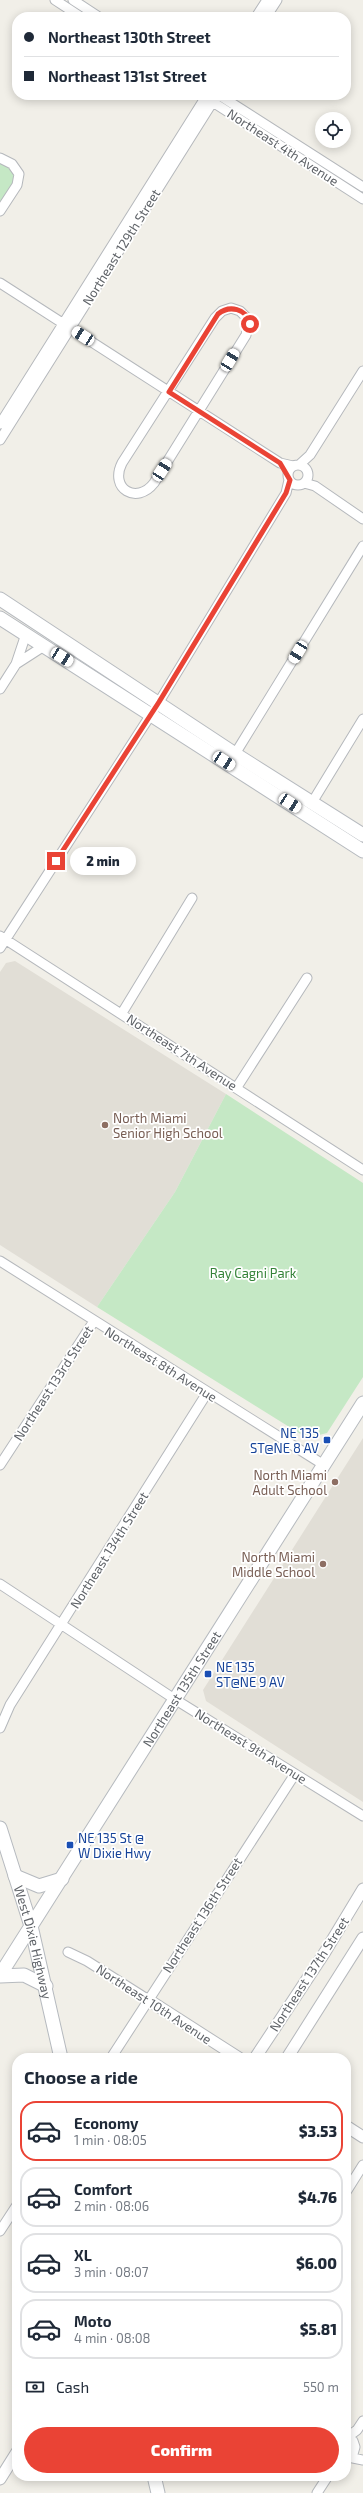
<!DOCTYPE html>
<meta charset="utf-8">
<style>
body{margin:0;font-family:"Exo 2",sans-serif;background:#f6f6f7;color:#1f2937;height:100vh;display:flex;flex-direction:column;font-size:15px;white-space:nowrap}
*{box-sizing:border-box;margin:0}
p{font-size:13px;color:#747a83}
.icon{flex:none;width:22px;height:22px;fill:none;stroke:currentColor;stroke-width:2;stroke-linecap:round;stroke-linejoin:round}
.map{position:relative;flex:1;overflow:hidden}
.side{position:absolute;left:12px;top:2053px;width:339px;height:428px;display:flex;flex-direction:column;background:#fff;border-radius:16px;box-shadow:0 2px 10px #0003}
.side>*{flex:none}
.guide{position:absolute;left:12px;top:12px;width:339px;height:88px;border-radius:16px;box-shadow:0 2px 10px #0003;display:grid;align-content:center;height:88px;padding:0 12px;background:#fff}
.buttons{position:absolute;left:315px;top:112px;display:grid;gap:8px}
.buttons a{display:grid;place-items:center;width:36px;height:36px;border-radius:50%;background:#fff;box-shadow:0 2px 10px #0003;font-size:20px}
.end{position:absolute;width:18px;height:18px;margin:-9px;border:5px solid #ea4335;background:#fff;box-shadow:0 0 0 2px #fff}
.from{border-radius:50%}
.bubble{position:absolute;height:28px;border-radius:14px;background:#fff;box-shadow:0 2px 10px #0003;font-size:13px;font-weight:800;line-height:28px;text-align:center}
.car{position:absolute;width:12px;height:24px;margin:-12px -6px;border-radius:5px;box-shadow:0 0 3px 1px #0007;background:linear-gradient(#fff 24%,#345 0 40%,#fff 0 76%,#345 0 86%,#fff 0)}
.guide b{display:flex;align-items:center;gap:14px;height:38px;font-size:15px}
.guide b+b{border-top:1px solid #e0e1e3}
.guide i{width:10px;height:10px;background:#1f2937}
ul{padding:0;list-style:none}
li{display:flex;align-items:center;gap:12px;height:60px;margin:0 8px 6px;padding:0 4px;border:2px solid #e0e1e3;border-radius:16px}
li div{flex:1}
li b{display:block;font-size:15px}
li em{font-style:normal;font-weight:800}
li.on{border-color:#ea4335}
li>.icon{width:36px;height:36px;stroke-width:1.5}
h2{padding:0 12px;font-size:18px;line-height:48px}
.pay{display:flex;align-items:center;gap:10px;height:44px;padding:0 12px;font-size:15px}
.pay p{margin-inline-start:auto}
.cta{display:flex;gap:8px;margin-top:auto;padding:8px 12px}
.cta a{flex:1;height:46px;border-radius:24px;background:#ea4335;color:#fff;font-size:16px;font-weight:800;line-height:46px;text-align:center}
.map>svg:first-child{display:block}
.education{fill:#e1ded6}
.green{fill:#c5e8c5}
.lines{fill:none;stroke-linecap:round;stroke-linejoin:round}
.minor-casing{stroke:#b5b8bc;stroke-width:11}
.tertiary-casing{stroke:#b5b8bc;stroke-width:13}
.secondary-casing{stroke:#b6babf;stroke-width:15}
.minor{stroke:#fff;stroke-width:9}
.tertiary{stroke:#fff;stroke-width:11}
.secondary{stroke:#fff;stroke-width:13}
.route{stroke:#ea4335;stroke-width:5}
.education-dot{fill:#8d6e63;stroke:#fff;stroke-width:1.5}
.transit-dot{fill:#1a4fb4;stroke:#fff;stroke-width:1.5}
.labels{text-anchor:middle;stroke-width:3.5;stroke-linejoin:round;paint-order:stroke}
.street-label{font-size:13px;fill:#5f6368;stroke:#fff}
.education-label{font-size:13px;fill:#785e54;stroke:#fff;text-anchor:end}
.park-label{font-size:13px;fill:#348238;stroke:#fff}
.transit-label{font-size:13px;fill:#164399;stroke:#fff;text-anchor:start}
</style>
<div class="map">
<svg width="363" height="2493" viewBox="0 0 363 2493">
<rect width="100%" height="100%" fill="#f1efe8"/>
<path class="education" d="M15 961 226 1094 175 1192 97 1307 0 1245V972L6 963Z
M363 1438V1802L206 1701 203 1690Z"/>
<path class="green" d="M0 161 12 167 16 179 0 206Z
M226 1094 363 1183V1377L327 1433 307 1438 97 1307 175 1192Z"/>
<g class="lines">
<defs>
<path id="minor" d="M55 0 81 17
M73 0 99 17
M256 17 267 0
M266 17 277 0
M219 95 363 187
M208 99 363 199
M0 158 12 164 19 174 17 185 0 211
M0 283 280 463 293 466
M231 308 240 311 249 320 246 335 154 483C137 505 109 489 122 463L215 318 222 311Z
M0 424 207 95
M0 440 217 95
M299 465 310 455 363 371
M288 475a10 10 0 1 1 20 0a10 10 0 1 1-20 0Z
M304 483 315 486 363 519
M16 664 44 646
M0 689 16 664 26 634
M235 754 363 546
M313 801 363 719
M0 936 363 1170
M0 948 159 702 286 493 289 480
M122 1013 192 898
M237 1087 307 978
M0 1261 324 1465
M0 1465 94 1321
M0 1584 176 1700 363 1816
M0 1728 10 1705 207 1393
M68 1952 87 1961 147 1999
M111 2058 295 1774
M346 2192 363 2165
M0 2231 17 2205
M346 2438 353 2441 355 2447 353 2454 346 2457
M346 2438 357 2430 363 2421
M348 2457 363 2460
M317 2493 328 2476"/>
<path id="tertiary" d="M147 1999 239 2058
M255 2058 325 1952 363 1889
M287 2058 363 1938
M346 2126 363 2137
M0 2479 17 2452"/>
<g id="secondary">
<path d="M0 599 235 754 363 835"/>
<path d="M0 618 363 851"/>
<path id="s1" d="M0 1828 31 1926 61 2058"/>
<path d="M15 1876 39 1886 62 1879"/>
<path id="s2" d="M0 1975 363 1403"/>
<path d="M0 1976 24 1975 46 1986"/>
<path d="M154 2476 158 2493"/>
</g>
</defs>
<use href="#minor" class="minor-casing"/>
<use href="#tertiary" class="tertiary-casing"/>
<use href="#secondary" class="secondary-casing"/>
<use href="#minor" class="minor"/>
<use href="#tertiary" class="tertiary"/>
<use href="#secondary" class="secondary"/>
</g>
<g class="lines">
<path class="route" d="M56 861 159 702 286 493 290 480 280 463 169 392 218 314C229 305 247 308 250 324"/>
</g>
<g class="education-dot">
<circle cx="105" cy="1125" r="4"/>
<circle cx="335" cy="1482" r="4"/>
<circle cx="323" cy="1564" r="4"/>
</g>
<g class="transit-dot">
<rect x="323" y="1436" width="8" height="8" rx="2"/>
<rect x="204" y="1670" width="8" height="8" rx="2"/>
<rect x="66" y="1841" width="8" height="8" rx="2"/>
</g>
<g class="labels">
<g class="street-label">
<text transform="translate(283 147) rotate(33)" y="5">Northeast 4th Avenue</text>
<text transform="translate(121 247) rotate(-58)" y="5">Northeast 129th Street</text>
<text transform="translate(182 1052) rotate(33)" y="5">Northeast 7th Avenue</text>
<text transform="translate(161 1364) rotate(32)" y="5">Northeast 8th Avenue</text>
<text transform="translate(53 1383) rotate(-57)" y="5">Northeast 133rd Street</text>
<text transform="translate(109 1550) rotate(-58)" y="5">Northeast 134th Street</text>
<text dy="5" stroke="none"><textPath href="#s2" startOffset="339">Northeast 135th Street</textPath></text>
<text transform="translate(251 1746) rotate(32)" y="5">Northeast 9th Avenue</text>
<text transform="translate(202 1915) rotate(-57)" y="5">Northeast 136th Street</text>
<text dy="5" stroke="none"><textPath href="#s1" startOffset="119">West Dixie Highway</textPath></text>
<text transform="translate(309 1974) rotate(-57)" y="5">Northeast 137th Street</text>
<text transform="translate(154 2004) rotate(33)" y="5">Northeast 10th Avenue</text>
</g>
<g class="education-label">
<text x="113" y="1123" text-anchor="start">North Miami<tspan x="113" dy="15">Senior High School</tspan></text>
<text x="327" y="1480">North Miami<tspan x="327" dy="15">Adult School</tspan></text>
<text x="315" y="1562">North Miami<tspan x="315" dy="15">Middle School</tspan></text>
</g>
<g class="park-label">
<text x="253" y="1278">Ray Cagni Park</text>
</g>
<g class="transit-label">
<text x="319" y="1438" text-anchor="end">NE 135<tspan x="319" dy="15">ST@NE 8 AV</tspan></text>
<text x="216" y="1672">NE 135<tspan x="216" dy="15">ST@NE 9 AV</tspan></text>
<text x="78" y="1843">NE 135 St @<tspan x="78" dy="15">W Dixie Hwy</tspan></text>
</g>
</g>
</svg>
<div class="buttons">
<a><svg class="icon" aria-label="locate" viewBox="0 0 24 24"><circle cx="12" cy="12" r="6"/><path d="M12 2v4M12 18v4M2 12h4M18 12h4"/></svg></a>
</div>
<i class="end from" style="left:250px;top:324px"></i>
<i class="end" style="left:56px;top:861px"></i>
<div class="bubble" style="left:70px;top:847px;width:66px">2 min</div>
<i class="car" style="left:83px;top:336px;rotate:303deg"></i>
<i class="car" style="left:230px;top:360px;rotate:31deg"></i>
<i class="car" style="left:162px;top:470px;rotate:33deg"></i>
<i class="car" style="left:298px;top:652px;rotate:211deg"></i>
<i class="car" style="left:62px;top:657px;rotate:122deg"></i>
<i class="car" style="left:224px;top:761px;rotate:123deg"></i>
<i class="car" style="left:290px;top:803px;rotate:123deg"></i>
<div class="guide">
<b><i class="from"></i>Northeast 130th Street</b>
<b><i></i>Northeast 131st Street</b>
</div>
<section class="side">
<h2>Choose a ride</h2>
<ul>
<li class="on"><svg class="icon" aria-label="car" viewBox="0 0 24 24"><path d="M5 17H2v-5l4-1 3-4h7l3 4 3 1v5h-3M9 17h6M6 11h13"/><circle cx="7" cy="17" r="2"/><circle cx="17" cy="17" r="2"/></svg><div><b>Economy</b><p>1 min · 08:05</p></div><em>$3.53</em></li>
<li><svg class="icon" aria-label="car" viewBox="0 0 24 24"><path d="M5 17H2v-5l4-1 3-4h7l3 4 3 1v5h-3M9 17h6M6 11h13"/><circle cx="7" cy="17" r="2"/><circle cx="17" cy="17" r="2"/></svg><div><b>Comfort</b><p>2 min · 08:06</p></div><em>$4.76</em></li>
<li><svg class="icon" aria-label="car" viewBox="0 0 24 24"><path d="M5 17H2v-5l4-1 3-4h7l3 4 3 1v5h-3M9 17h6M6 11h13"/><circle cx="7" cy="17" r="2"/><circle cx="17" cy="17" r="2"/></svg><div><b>XL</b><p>3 min · 08:07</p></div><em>$6.00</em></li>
<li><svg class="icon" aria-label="car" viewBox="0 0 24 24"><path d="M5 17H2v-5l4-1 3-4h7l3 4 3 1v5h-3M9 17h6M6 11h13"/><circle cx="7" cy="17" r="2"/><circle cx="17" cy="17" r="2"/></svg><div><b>Moto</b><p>4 min · 08:08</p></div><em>$5.81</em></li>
</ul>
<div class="pay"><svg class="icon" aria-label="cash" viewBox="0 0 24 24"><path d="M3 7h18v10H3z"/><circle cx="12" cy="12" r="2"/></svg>Cash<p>550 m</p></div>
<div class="cta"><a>Confirm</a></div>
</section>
</div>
